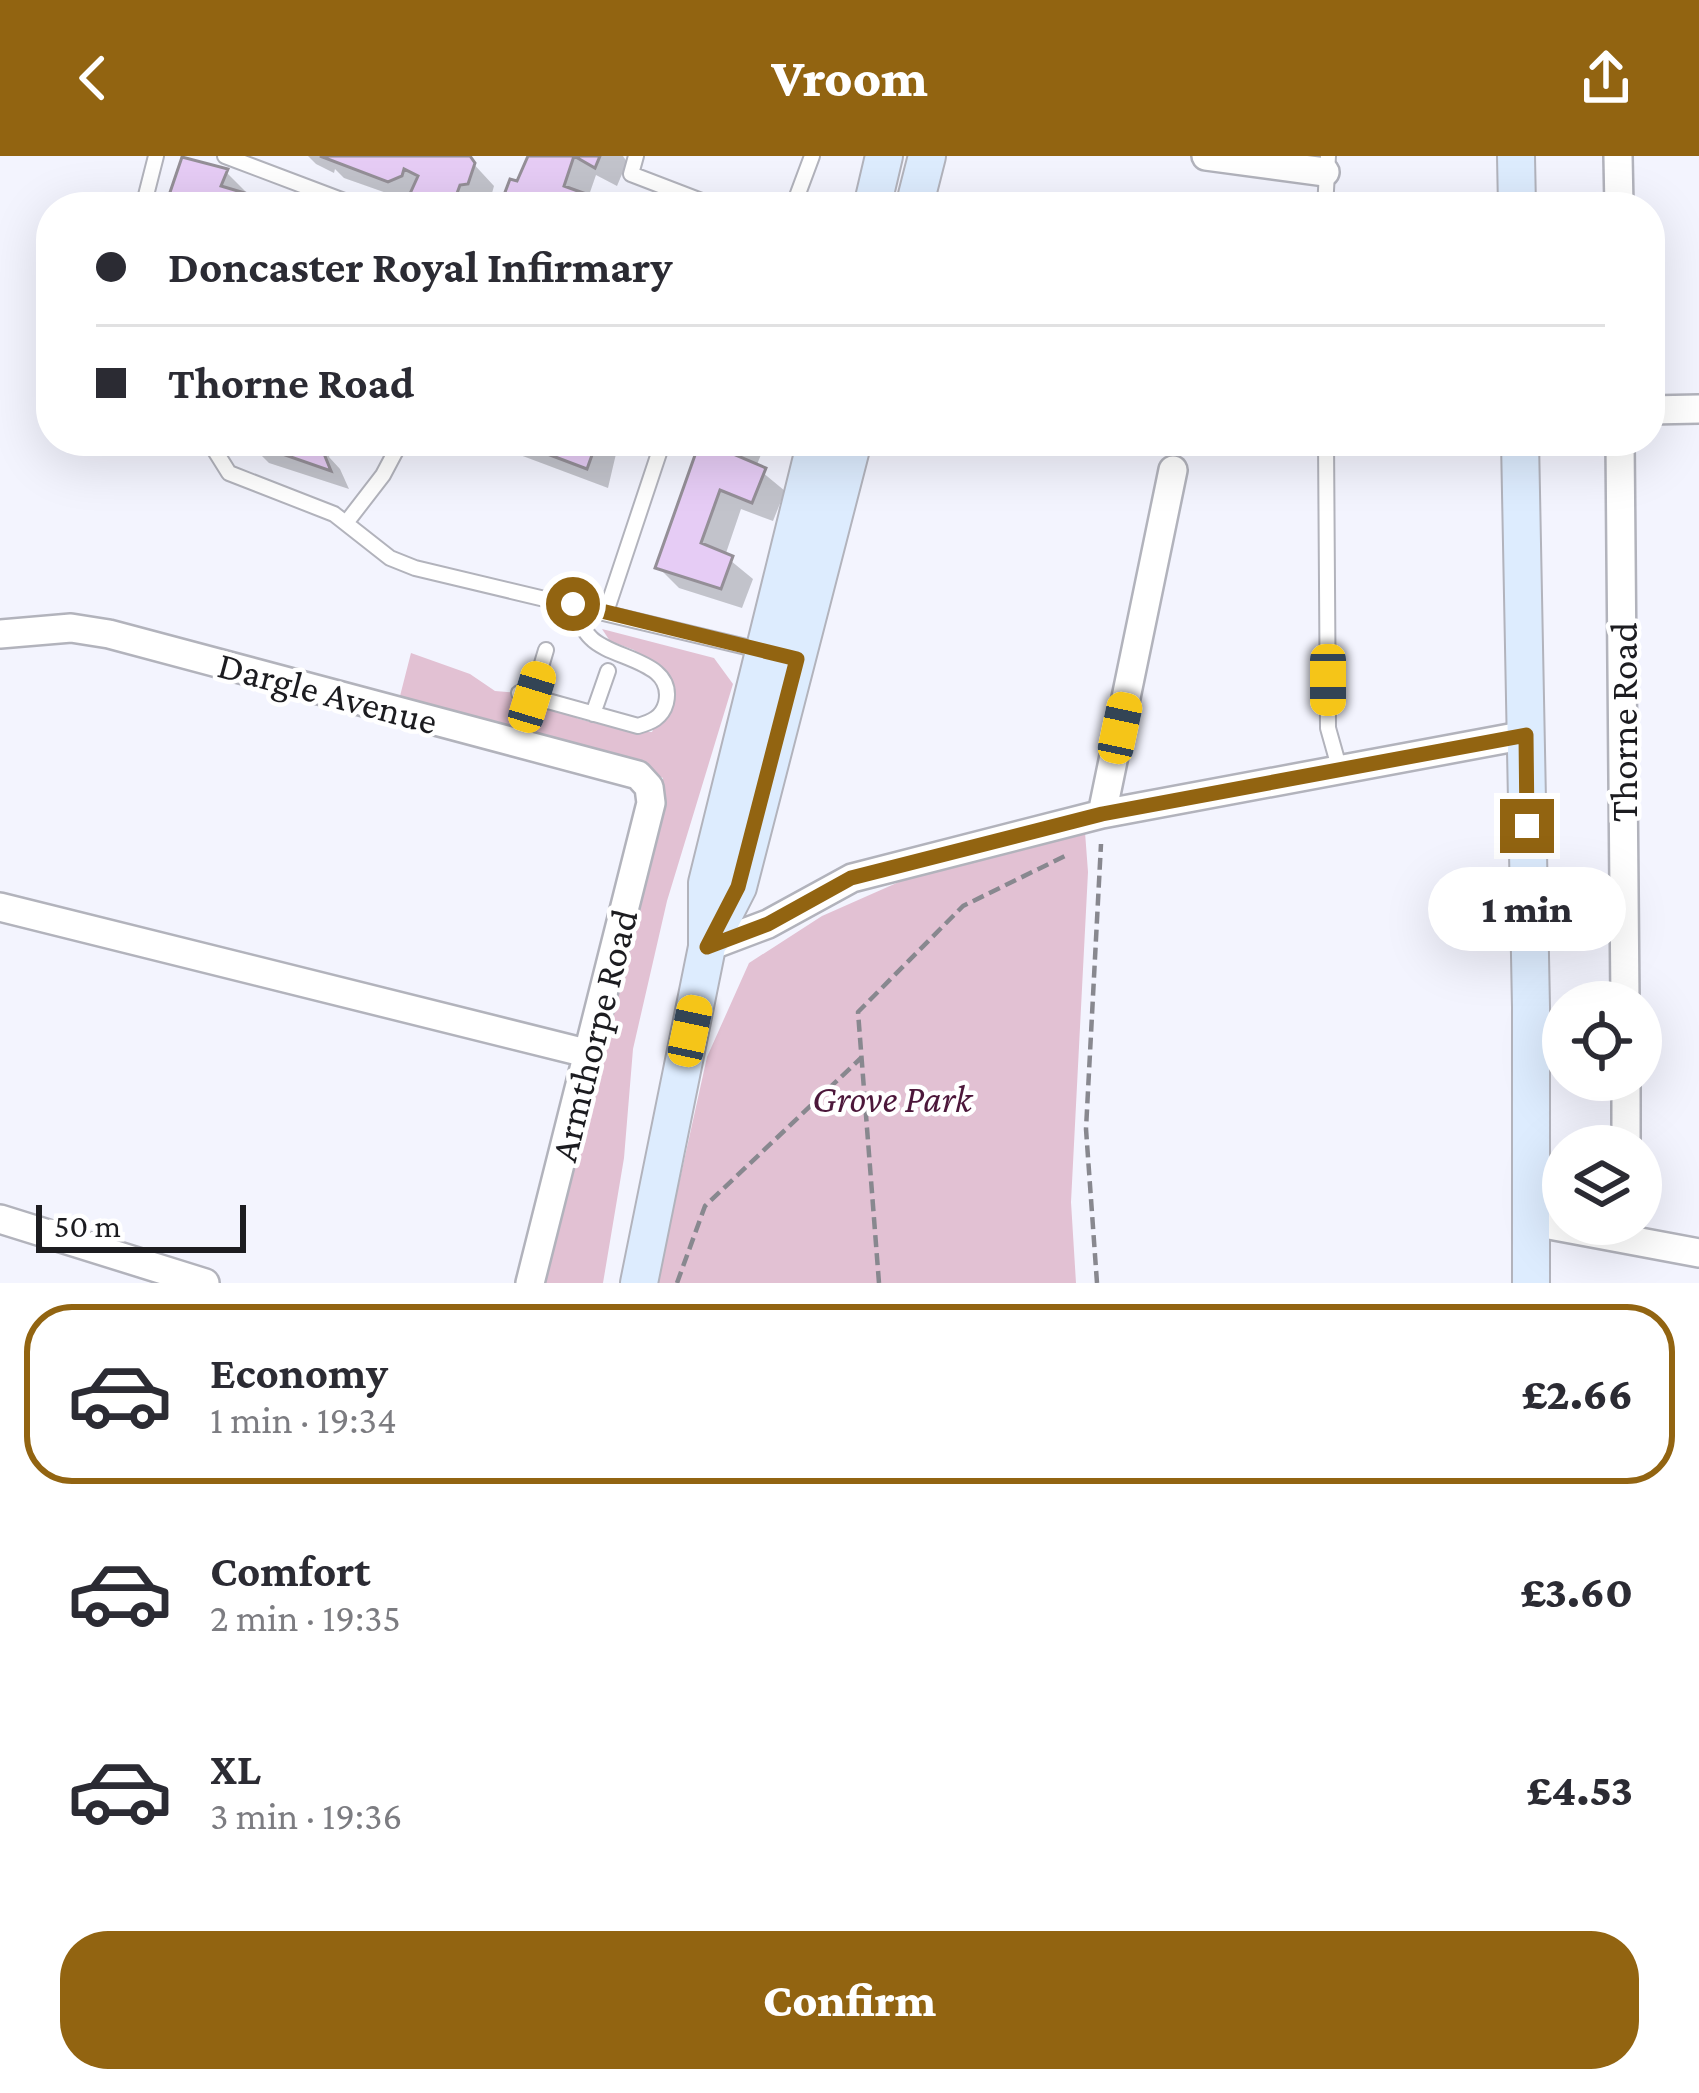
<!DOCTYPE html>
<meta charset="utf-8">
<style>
body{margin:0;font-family:"Crimson Pro",serif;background:#f7f7f7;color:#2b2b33;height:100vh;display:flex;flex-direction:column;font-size:45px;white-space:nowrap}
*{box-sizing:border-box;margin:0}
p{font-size:39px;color:#7c7c81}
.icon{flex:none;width:66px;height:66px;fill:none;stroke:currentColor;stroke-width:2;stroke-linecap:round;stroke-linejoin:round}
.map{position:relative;height:1127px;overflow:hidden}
.side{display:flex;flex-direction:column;background:#fff;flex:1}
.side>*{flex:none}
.guide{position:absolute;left:36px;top:36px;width:1629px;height:264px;border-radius:48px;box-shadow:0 12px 48px #0002;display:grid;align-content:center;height:264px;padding:0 60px;background:#fff}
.tools{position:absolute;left:1542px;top:825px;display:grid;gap:24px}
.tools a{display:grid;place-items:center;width:120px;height:120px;border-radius:50%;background:#fff;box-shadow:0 12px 48px #0002;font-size:60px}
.scale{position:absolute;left:36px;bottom:30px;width:210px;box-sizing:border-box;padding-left:12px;border:6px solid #1c1c20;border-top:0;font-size:33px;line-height:42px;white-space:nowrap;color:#1c1c20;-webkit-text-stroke:9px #fff;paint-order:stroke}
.end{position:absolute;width:54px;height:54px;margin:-27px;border:15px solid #926411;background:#fff;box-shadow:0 0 0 6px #fff}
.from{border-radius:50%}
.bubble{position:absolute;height:84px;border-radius:42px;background:#fff;box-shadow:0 12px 48px #0002;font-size:39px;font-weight:800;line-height:84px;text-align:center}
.car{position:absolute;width:36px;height:72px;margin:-36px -18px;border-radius:15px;box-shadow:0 0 9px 3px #0007;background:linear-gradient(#f5c518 24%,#345 0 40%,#f5c518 0 76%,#345 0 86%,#f5c518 0)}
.guide b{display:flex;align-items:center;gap:42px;height:114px;font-size:45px}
.guide b+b{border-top:3px solid #e1e1e2}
.guide i{width:30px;height:30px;background:#2b2b33}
ul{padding:21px 0 0;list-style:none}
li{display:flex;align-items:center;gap:36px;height:180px;margin:0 24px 18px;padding:0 36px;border:6px solid transparent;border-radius:48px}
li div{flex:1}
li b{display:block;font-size:45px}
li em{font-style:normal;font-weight:800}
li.active{border-color:#926411}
li>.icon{width:108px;height:108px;stroke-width:1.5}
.button{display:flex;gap:24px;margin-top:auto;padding:24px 60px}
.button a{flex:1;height:138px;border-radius:48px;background:#926411;color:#fff;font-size:48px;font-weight:800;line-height:138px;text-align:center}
header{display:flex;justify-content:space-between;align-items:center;height:156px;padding:0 60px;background:#926411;color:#fff;font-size:54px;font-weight:800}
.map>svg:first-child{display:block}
.green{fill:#e2c1d3}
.shadow{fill:#0003}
.building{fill:#e6ccf5;stroke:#948f97;stroke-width:3}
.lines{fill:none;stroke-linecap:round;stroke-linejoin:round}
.lane-casing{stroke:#b2b3bc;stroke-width:18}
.street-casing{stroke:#b2b3bc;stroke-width:32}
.secondary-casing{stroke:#b2b3bc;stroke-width:40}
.path{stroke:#88888f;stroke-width:4.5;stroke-dasharray:12 6;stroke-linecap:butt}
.lane{stroke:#fff;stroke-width:14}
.street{stroke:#fff;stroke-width:27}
.secondary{stroke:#ddecfe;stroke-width:36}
.route{stroke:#926411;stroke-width:15}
.labels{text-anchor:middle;stroke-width:9;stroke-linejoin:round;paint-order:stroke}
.street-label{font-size:39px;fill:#1c1c20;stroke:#fff}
.park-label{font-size:39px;font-style:italic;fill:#4c173a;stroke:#fff}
</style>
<header><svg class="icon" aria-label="back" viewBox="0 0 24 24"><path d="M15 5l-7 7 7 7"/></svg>Vroom<svg class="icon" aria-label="share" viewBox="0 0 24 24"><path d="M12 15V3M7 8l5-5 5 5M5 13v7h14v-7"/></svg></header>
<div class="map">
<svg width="1699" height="1127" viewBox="0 0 1699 1127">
<rect width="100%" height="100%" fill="#f3f4fe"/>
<path class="green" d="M602 473 714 502 733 528 667 745 633 893 624 1002 603 1127H544L662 666 663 622 638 609 400 540 411 497 470 518 495 535 519 537 579 563 631 576H652L660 559 662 523 634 494 610 485Z
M1085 676 1088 716 1071 1046 1076 1127H657L707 901 749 807 822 760 926 714Z"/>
<path class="shadow" d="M308 0H471L470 4 494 30 489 48 480 51H410L412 46 344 22 335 13 334 17 316 8Z
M529 0H623L627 6 617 30 596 19 588 42 613 51H521L507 38 519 29Z
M226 16 247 37 246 40 281 51H168Z
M335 285 329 301 340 313 349 333 269 307 248 286Z
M483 285H619L608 332Z
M703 285H757L764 291 756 311 785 335 773 365 741 353 725 400 753 423 742 452 679 432 658 411Z"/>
<path class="building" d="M320 0H470L475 7 468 28 460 29 452 51 427 44 425 51H404L418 20 404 13 402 20 388 26Z
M528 0H600L595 12 574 0 564 30 622 51H524L525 47 504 39 510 23 517 25Z
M182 1 228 13 221 30 292 51H165Z
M245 285H311L320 288 331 315Z
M513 285H597L587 313Z
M700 285H738L733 298 766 312 752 347 720 334 701 387 733 400 721 433 655 412Z"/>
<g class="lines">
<defs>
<path id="lane" d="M225 0 352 48
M636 0 631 18 717 51
M143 51 156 0
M497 51 498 49
M793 51 812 0
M1325 51 1328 0
M209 285 229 317 334 358 390 402 415 412 763 495
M1326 285 1328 572 1339 611
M346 367 383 319 401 285
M606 456 663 285
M519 537 638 570C651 566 662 562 666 547 676 504 612 504 591 482 582 474 578 459 573 448
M532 541 546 494
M593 558 608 515"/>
<path id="street" d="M1206 0 1325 16
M1618 0 1619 51
M1650 254 1699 253
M1620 285 1625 846
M0 478 71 472 109 478 638 619 649 631 651 647 530 1127
M1102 658 1173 314
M0 751 590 898
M707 791 768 768 852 722 1102 658 1526 579
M1626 924V990
M0 1063 205 1127
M1528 1065 1699 1097"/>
<path id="secondary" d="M1516 0 1517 51
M872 51 884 0
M914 51 927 0
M1520 285 1531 851V1127
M712 782 738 731 853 285
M639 1127 707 791V727L816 285"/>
</defs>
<use href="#lane" class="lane-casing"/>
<use href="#street" class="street-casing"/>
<use href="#secondary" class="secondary-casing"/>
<path class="path" d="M677 1127 705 1050 861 902
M879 1127 858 856 963 750 1069 698
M1097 1127 1086 973 1101 688"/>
<use href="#lane" class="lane"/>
<use href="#street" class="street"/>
<use href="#secondary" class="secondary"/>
</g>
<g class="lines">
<path class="route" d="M573 448 797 503 738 731 707 791 768 768 851 722 1102 658 1526 579 1527 670"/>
</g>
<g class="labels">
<g class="street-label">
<text transform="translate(328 536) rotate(15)" y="14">Dargle Avenue</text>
<text transform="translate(1623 566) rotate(-90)" y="14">Thorne Road</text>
<text transform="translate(593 879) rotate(-76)" y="14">Armthorpe Road</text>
</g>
<g class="park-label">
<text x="892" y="956">Grove Park</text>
</g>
</g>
</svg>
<div class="tools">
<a><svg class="icon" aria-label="locate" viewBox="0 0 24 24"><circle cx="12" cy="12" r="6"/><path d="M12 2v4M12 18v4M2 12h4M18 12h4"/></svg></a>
<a><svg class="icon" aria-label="layers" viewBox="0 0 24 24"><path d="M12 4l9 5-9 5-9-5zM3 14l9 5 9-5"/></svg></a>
</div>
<div class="scale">50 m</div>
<i class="end from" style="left:573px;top:448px"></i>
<i class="end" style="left:1527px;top:670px"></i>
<div class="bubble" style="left:1428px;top:711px;width:198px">1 min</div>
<i class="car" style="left:1328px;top:524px;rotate:180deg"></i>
<i class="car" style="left:532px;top:541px;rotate:17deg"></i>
<i class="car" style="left:1120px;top:572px;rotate:12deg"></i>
<i class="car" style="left:690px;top:875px;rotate:12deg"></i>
<div class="guide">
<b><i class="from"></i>Doncaster Royal Infirmary</b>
<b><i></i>Thorne Road</b>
</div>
</div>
<section class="side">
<ul>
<li class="active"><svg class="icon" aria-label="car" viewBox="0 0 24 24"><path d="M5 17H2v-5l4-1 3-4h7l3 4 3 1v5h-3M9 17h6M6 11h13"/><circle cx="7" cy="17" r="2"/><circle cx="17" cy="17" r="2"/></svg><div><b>Economy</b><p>1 min · 19:34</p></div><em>£2.66</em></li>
<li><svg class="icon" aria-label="car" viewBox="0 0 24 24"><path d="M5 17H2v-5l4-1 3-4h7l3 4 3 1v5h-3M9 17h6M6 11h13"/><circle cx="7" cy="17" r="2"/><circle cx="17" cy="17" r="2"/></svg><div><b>Comfort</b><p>2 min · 19:35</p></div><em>£3.60</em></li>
<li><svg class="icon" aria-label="car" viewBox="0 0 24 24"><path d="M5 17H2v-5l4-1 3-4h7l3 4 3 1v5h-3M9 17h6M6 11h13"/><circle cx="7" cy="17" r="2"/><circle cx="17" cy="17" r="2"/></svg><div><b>XL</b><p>3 min · 19:36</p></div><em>£4.53</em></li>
</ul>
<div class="button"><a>Confirm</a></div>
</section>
